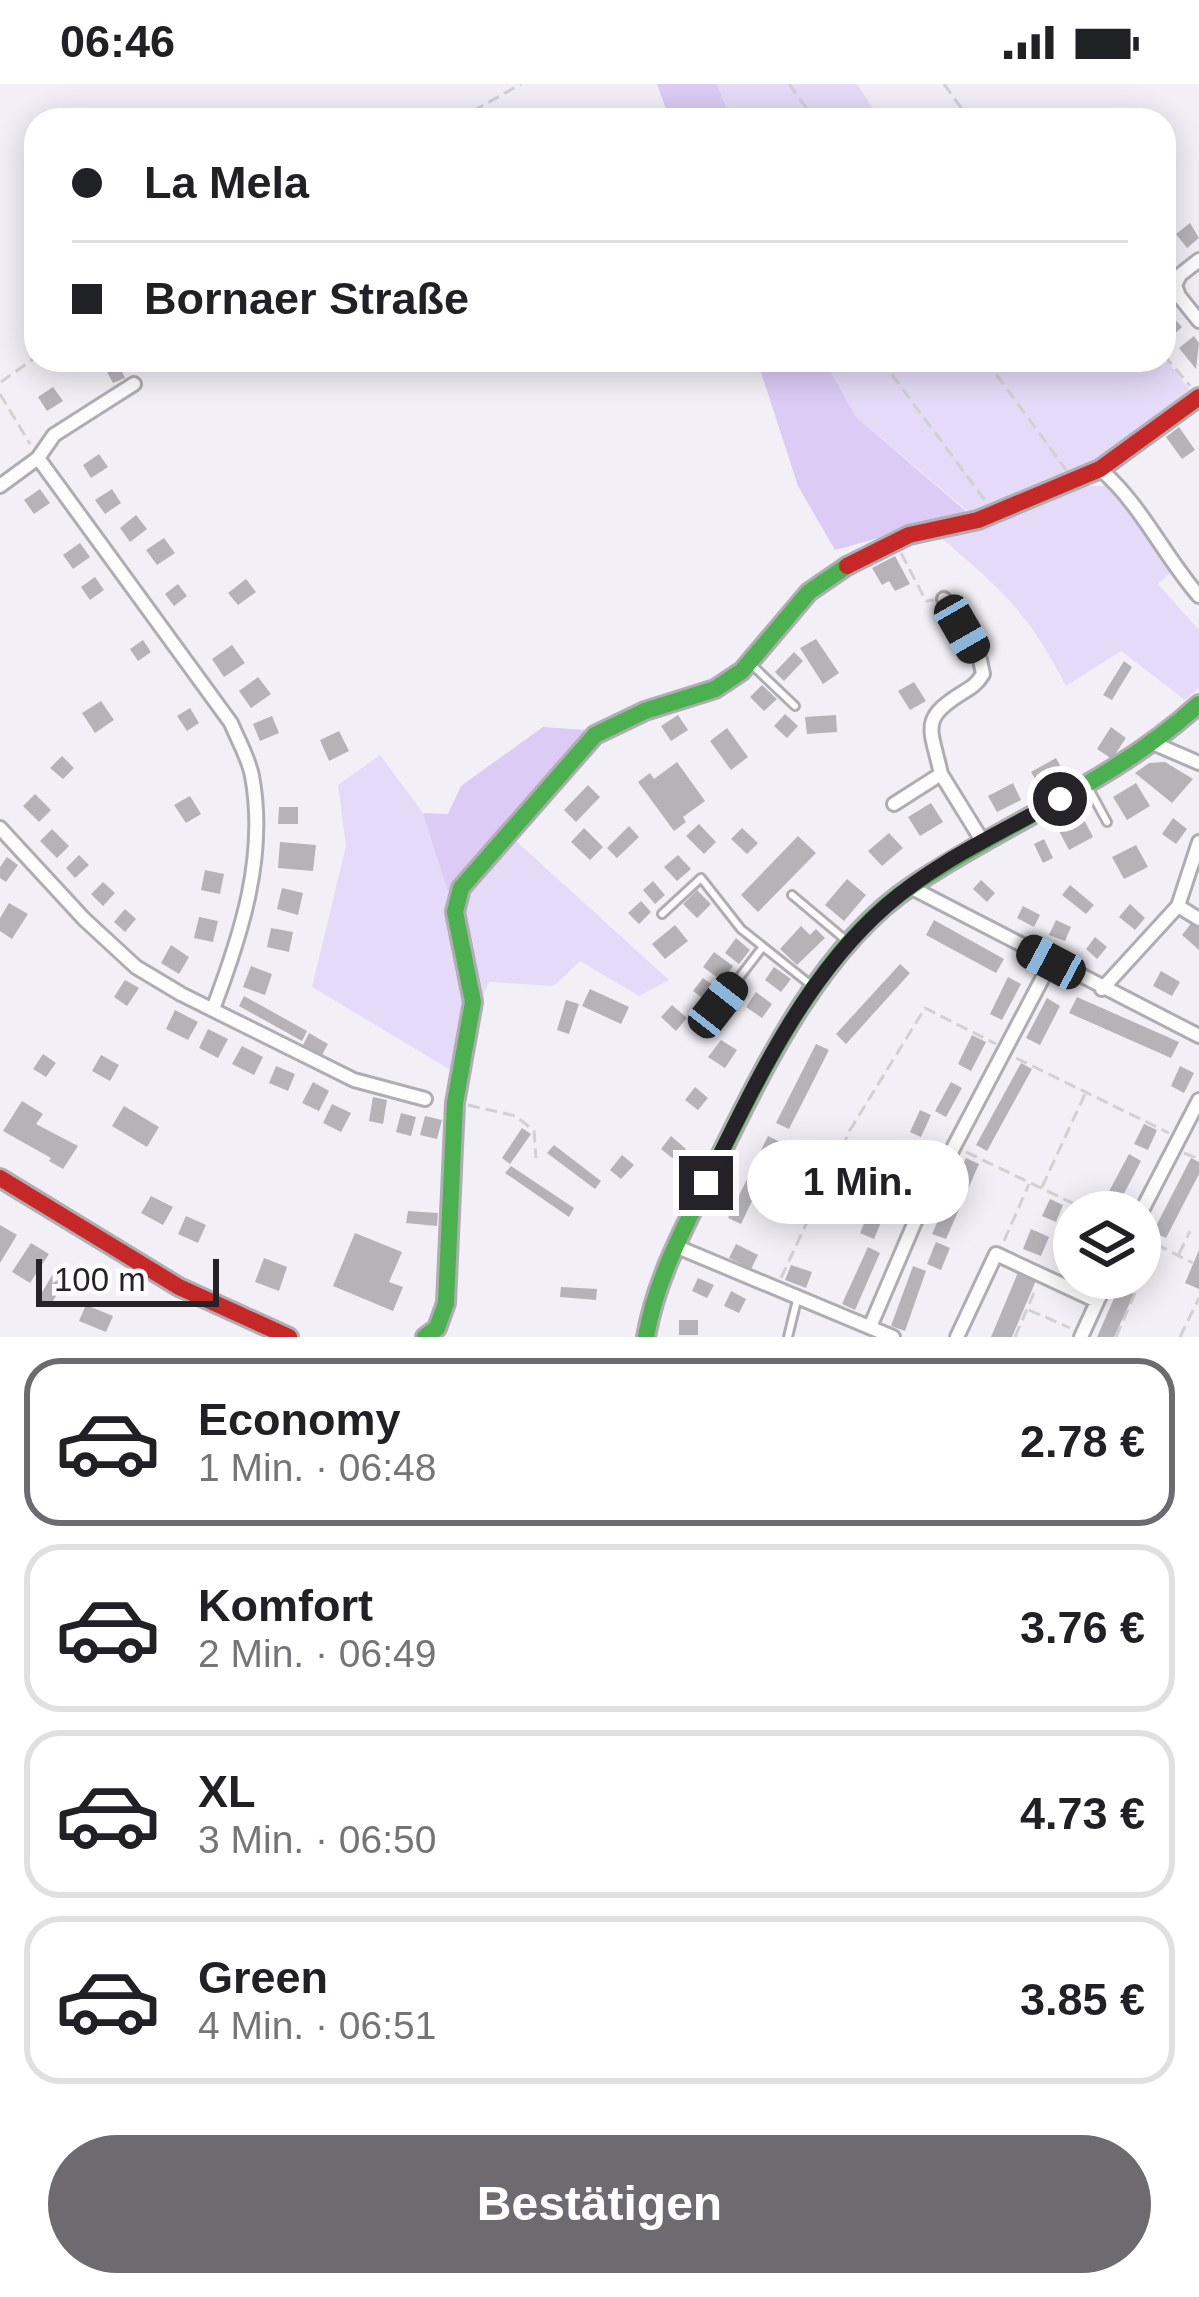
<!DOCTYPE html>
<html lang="de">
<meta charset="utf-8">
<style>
body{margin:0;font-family:Helvetica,sans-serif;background:#f6f6f6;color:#202124;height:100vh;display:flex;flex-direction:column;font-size:45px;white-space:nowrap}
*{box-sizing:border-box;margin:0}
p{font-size:39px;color:#757577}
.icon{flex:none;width:66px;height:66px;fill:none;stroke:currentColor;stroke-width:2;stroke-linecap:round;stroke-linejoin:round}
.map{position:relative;height:1253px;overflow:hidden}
.panel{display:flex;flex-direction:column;background:#fff;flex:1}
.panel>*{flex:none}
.top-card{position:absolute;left:24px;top:24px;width:1152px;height:264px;border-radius:36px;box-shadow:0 6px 30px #0003;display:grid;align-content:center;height:264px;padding:0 48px;background:#fff}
.buttons{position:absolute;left:1053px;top:1107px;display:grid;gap:24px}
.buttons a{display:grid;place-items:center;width:108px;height:108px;border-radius:50%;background:#fff;box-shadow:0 6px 30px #0003;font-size:60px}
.scale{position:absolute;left:36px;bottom:30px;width:183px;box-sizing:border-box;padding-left:12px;border:6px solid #252328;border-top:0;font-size:33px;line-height:42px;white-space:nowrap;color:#252328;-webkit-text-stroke:9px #fdfcff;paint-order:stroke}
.end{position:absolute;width:54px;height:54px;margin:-27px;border:15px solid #252328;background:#fff;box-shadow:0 0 0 6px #fff}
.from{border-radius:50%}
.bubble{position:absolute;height:84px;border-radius:42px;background:#fff;box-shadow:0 6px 30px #0003;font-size:39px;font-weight:800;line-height:84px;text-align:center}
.car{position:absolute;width:36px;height:72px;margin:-36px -18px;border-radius:15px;box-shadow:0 0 9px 3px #0007;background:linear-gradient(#222 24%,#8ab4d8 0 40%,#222 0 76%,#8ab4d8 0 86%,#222 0)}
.top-card b{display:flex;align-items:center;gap:42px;height:114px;font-size:45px}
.top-card b+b{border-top:3px solid #e0e0e0}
.top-card i{width:30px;height:30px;background:#202124}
ul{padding:21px 0 0;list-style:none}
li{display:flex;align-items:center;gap:36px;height:168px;margin:0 24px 18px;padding:0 24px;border:6px solid #e0e0e0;border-radius:36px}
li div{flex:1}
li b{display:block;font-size:45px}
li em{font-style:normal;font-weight:800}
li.selected{border-color:#6d6b70}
li>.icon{width:108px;height:108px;stroke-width:1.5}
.button{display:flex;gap:24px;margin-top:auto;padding:24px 48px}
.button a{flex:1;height:138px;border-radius:72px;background:#6d6b70;color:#fff;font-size:48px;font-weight:800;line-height:138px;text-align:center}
.status{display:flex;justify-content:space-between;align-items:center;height:84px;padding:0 60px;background:#fff;direction:ltr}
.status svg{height:33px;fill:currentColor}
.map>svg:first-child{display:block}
.green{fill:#e5dbf8}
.forest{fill:#dbcbf5}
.building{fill:#b5b3b8}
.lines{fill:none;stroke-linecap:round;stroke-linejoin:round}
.lane-casing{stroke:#afadb2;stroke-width:12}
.street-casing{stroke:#afadb2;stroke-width:18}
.fast-casing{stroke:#afadb2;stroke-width:22}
.jam-casing{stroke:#afadb2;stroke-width:22}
.path{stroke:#d1d1d3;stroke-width:3;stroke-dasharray:12 6;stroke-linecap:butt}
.lane{stroke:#fdfdfe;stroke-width:6}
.street{stroke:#fdfdfe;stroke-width:12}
.fast{stroke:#4caf50;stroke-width:16}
.jam{stroke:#c62828;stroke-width:16}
.route{stroke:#252328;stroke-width:15}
</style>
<div class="status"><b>06:46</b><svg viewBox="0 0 49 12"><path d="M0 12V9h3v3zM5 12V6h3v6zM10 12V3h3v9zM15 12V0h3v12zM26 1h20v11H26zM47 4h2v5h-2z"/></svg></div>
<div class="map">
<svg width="1199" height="1253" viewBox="0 0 1199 1253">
<rect width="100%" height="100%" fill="#f2f0f6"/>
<path class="green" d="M717 0H857L880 36H731Z
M1164 273 1193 310 1106 370 1100 385 1077 402H1109L1118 410 1170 489 1158 500 1199 546V604L1185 616 1121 567 1066 602C1028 528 1002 506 940 453L977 435 856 333 824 276Z
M380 671 423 729 448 807 505 747 669 896 639 912 580 877 554 902 489 898 452 987 312 903 346 762 338 701Z"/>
<path class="forest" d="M657 0H717L731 36H670Z
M757 276H824L856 333 968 429 835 466 798 402Z
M543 643 586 646 505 747 448 808 423 729 448 730 461 702Z"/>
<path class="building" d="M1190 139 1199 154 1187 164 1176 150Z
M1164 224 1182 243 1169 255 1164 249Z
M1194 252 1199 259 1196 285 1179 264Z
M118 279 125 294 113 299 105 284Z
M53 303 63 317 47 327 38 313Z
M1179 343 1195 366 1182 375 1166 353Z
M99 370 108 383 91 394 83 381Z
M40 405 50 419 34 430 24 416Z
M112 405 121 419 105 430 95 416Z
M136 431 147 445 130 458 120 444Z
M164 454 175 469 157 481 146 466Z
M80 459 90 473 73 485 63 471Z
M895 472 910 500 895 507 889 497 882 501 872 484Z
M95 493 104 506 90 516 81 503Z
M246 495 256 508 238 521 228 509Z
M178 500 187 512 174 522 165 510Z
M816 555 839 589 823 600 800 564Z
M143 556 151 568 138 577 130 565Z
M232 561 245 579 224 593 212 575Z
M794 568 803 577 784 597 775 588Z
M1124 577 1132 583 1112 616 1103 611Z
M258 593 271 610 251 624 239 607Z
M914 598 926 617 910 626 898 607Z
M762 601 777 615 764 627 750 613Z
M101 617 114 636 95 649 82 629Z
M190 624 199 639 187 647 177 632Z
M785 630 798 642 787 654 774 642Z
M678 631 688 646 671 657 661 642Z
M836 631 837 648 807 650 805 633Z
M272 632 279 649 260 657 253 640Z
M1111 643 1126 654 1112 675 1097 665Z
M727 644 748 673 731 686 710 657Z
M339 647 349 667 329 677 320 656Z
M62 672 74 684 63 695 50 684Z
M1056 674 1067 694 1043 708 1031 688Z
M677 678 705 717 683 733 686 738 674 747 638 698 650 689 654 695Z
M1165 678 1193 695 1172 719 1135 689 1149 679Z
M1013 699 1021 716 997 728 988 712Z
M1136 699 1150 722 1127 736 1113 713Z
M588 701 600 713 576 738 564 726Z
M35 710 51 726 39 738 23 722Z
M190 712 201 730 186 739 174 721Z
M931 719 943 738 920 752 908 733Z
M279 723H298V740H278Z
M1082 732 1093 753 1069 766 1058 745Z
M1173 734 1187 745 1176 760 1162 750Z
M699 740 716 758 704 770 686 752Z
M629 742 639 753 617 774 607 764Z
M584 744 603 763 590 776 571 758Z
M742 744 758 759 747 770 731 755Z
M52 745 69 762 57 774 40 757Z
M889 749 903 764 882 782 868 767Z
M798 752 816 769 758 828 741 811Z
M1044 755 1053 774 1043 779 1034 760Z
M280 758 316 761 313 787 278 784Z
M1136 761 1148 783 1124 795 1112 773Z
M79 771 89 781 75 794 66 784Z
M678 771 691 785 677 797 664 783Z
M7 773 18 781 6 798 0 794V783Z
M205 786 224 790 220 810 201 806Z
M847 795 866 811 844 837 825 821Z
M981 796 995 809 987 818 973 805Z
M653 797 665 811 655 820 643 806Z
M103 798 115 809 103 822 91 810Z
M1070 801 1094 821 1086 830 1062 811Z
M282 804 303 809 298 831 277 825Z
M697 806 711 820 697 834 683 820Z
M641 817 651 828 639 840 628 829Z
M9 819 28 830 12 855 0 847V834Z
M1130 820 1145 834 1135 846 1119 833Z
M1023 822 1040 831 1034 843 1017 834Z
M125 825 136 835 125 848 114 838Z
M199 833 218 837 213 858 194 854Z
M934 836 1004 875 996 889 926 851Z
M1056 836 1071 843 1065 857 1049 851Z
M1193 837 1199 842V866L1182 851Z
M675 841 688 857 665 875 652 860Z
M801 842 810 851 816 845 825 854 797 881 780 865Z
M271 844 293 848 289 868 267 863Z
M1095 853 1107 863 1097 875 1086 865Z
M736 854 750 866 739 880 725 869Z
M171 861 189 873 179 890 161 879Z
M714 868 733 882 722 897 703 883Z
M900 880 910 889 846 960 836 950Z
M251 882 272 890 265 911 243 903Z
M774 883 791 895 781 908 765 896Z
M1161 887 1180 898 1172 912 1153 902Z
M1008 893 1021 900 1002 936 990 930Z
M703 894 721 907 711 920 693 907Z
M125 896 139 904 127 922 114 913Z
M590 905 629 923 621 940 582 922Z
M756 908 772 920 762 934 746 923Z
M244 912 307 947 302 957 239 922Z
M1077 913 1179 958 1171 974 1069 929Z
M1047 914 1060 922 1040 961 1026 954Z
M566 916 579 920 569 950 557 946Z
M672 921 687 934 676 947 661 933Z
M175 926 198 938 188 956 166 945Z
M208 945 228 955 218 974 199 964Z
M309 949 328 960 322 971 303 961Z
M972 951 986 958 971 987 958 980Z
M721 956 737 966 725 984 708 973Z
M816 960 829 966 789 1045 776 1039Z
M242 962 263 973 254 991 232 980Z
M43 970 56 979 46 993 33 985Z
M101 971 119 981 110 997 92 987Z
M1021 979 1032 985 987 1067 976 1061Z
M276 982 295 990 288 1007 269 999Z
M1180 982 1194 989 1184 1009 1171 1002Z
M313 998 329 1007 319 1027 302 1019Z
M951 998 962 1004 946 1033 935 1027Z
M695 1003 708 1014 698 1026 685 1016Z
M373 1013 387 1016 383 1040 369 1037Z
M22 1017 43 1030 36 1040 78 1062 63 1085 49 1077 51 1074 3 1047Z
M332 1020 351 1029 341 1048 323 1039Z
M124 1022 159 1043 147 1063 112 1042Z
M920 1026 931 1031 921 1053 910 1048Z
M401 1029 416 1033 411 1052 396 1048Z
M425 1032 442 1036 437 1055 420 1051Z
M1144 1040 1157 1046 1148 1066 1134 1060Z
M522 1044 531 1050 510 1080 502 1074Z
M671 1052 686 1065 676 1077 661 1065Z
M768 1052 780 1058 741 1140 728 1134Z
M915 1060 928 1065 901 1131 888 1125Z
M554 1061 601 1097 595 1105 547 1069Z
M1129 1070 1141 1077 1117 1123 1115 1128H1098Z
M622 1071 634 1081 621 1095 610 1086Z
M966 1074 979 1080 946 1155 932 1150Z
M1191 1074 1199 1078V1090L1166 1154 1153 1148Z
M511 1082 574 1124 569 1133 505 1089Z
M151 1112 173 1123 163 1141 141 1129Z
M1050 1115 1063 1121 1056 1138 1042 1132Z
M408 1127 438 1129 437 1142 406 1139Z
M868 1130 882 1136 874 1155 860 1149Z
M186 1132 206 1141 198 1159 178 1150Z
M0 1141 17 1151 0 1179Z
M1031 1145 1049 1153 1041 1172 1023 1165Z
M355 1149 402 1168 389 1198 403 1203 393 1227 333 1202Z
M936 1158 950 1164 941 1186 927 1180Z
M31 1159 49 1170 30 1199 12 1188Z
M736 1160 758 1171 751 1185 729 1174Z
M1140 1160 1157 1168 1146 1189 1140 1186Z
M868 1163 880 1169 855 1226 842 1220Z
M1199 1166V1205L1185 1199Z
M264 1174 287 1183 279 1207 255 1198Z
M791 1181 812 1188 806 1204 785 1196Z
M913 1182 926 1187 905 1247 891 1242Z
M1019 1186 1037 1194 1012 1253H991Z
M54 1188 66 1195 50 1222 38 1215Z
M698 1194 714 1201 707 1214 692 1207Z
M561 1203 597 1205 596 1216 560 1213Z
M1119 1203 1134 1210 1114 1253H1097Z
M731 1207 746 1215 739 1229 724 1222Z
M86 1221 113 1232 106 1248 79 1237Z
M679 1236H698V1251H679Z"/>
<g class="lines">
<defs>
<path id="lane" d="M752 581 795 622
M1088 703 1107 738
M792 811 848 858
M662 830 701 794 741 845 811 901
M718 921 762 864
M788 1253 797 1216"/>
<path id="street" d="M1199 176 1180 191 1175 201 1179 212 1199 237
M38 374 231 639C238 656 249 675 252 692 267 772 241 851 213 925
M1100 385C1141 420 1164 472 1199 512
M0 402 38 374 54 351 134 300
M1155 660 1199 679
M941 690 983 758
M894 720 941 690C931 644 919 636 962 609 972 603 977 600 983 590L980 576 944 515
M0 744 84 835 136 883 181 910 354 996 425 1015
M910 803 1199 952
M1178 822 1199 835
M1102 905 1178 822 1199 758
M1140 1130 1199 1016
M675 1162 893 1253
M870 1243 917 1133 1051 878
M957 1253 996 1170 1097 1217
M1081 1253 1108 1194"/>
<path id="fast" d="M425 1253 437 1244 446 1219 455 1019 473 918 455 828 461 804 595 651 645 627 715 605 742 587 809 508 847 482
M646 1253C656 1195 684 1144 710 1092 759 993 818 864 913 801 1007 738 1115 697 1199 620"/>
<path id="jam" d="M847 482 909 451 978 436 1100 385 1199 313
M0 1094 179 1203 289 1253"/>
</defs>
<use href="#lane" class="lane-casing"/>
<use href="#street" class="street-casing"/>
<use href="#fast" class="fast-casing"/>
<use href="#jam" class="jam-casing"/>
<path class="path" d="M789 0 815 36
M944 0 970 36
M457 36 521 0
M1164 271 1190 302
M881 276 987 419
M986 276 1066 386
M1 298 36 273
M0 310 30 360
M901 469 926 517 934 516
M1016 974 1169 1049
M468 1021 516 1032 534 1047 536 1074
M966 1068 1091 1128
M1184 1069 1199 1075
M1042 1103 1086 1008
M1140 1152 1193 1179
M1004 1157 1029 1100
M1179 1170 1190 1147
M781 1194 850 1046 925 924 996 960
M1029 1226 1070 1244
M1015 1253 1036 1204
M1116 1253 1139 1200
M1180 1253 1199 1214"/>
<use href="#lane" class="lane"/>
<use href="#street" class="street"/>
<use href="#fast" class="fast"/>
<use href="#jam" class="jam"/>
</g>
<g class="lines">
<path class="route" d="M706 1099C755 1001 802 895 887 821 938 776 1002 749 1060 715"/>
</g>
</svg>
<div class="buttons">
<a><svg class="icon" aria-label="layers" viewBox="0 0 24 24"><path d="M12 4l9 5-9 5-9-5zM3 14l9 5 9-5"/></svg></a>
</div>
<div class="scale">100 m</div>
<i class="end from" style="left:1060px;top:715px"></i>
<i class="end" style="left:706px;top:1099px"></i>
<div class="bubble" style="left:747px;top:1056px;width:222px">1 Min.</div>
<i class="car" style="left:962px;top:545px;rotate:150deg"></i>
<i class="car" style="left:1051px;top:878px;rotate:298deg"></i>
<i class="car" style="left:718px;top:921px;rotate:38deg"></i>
<div class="top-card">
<b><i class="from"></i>La Mela</b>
<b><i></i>Bornaer Straße</b>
</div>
</div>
<section class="panel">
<ul>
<li class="selected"><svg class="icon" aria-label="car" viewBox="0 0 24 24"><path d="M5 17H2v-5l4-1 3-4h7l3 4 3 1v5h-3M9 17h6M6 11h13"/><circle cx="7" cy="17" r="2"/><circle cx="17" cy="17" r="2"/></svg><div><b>Economy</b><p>1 Min. · 06:48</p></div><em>2.78 €</em></li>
<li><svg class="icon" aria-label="car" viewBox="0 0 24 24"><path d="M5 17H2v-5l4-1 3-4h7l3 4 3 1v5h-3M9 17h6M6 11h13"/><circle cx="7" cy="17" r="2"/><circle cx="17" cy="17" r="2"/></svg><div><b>Komfort</b><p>2 Min. · 06:49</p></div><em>3.76 €</em></li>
<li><svg class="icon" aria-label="car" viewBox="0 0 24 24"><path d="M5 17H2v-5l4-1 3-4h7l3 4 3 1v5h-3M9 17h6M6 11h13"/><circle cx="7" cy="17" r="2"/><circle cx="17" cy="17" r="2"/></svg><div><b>XL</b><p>3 Min. · 06:50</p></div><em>4.73 €</em></li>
<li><svg class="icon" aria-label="car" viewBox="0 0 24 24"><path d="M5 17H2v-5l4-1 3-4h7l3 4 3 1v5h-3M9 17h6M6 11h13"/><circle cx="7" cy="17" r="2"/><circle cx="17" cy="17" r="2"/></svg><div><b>Green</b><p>4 Min. · 06:51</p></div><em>3.85 €</em></li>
</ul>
<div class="button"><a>Bestätigen</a></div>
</section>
